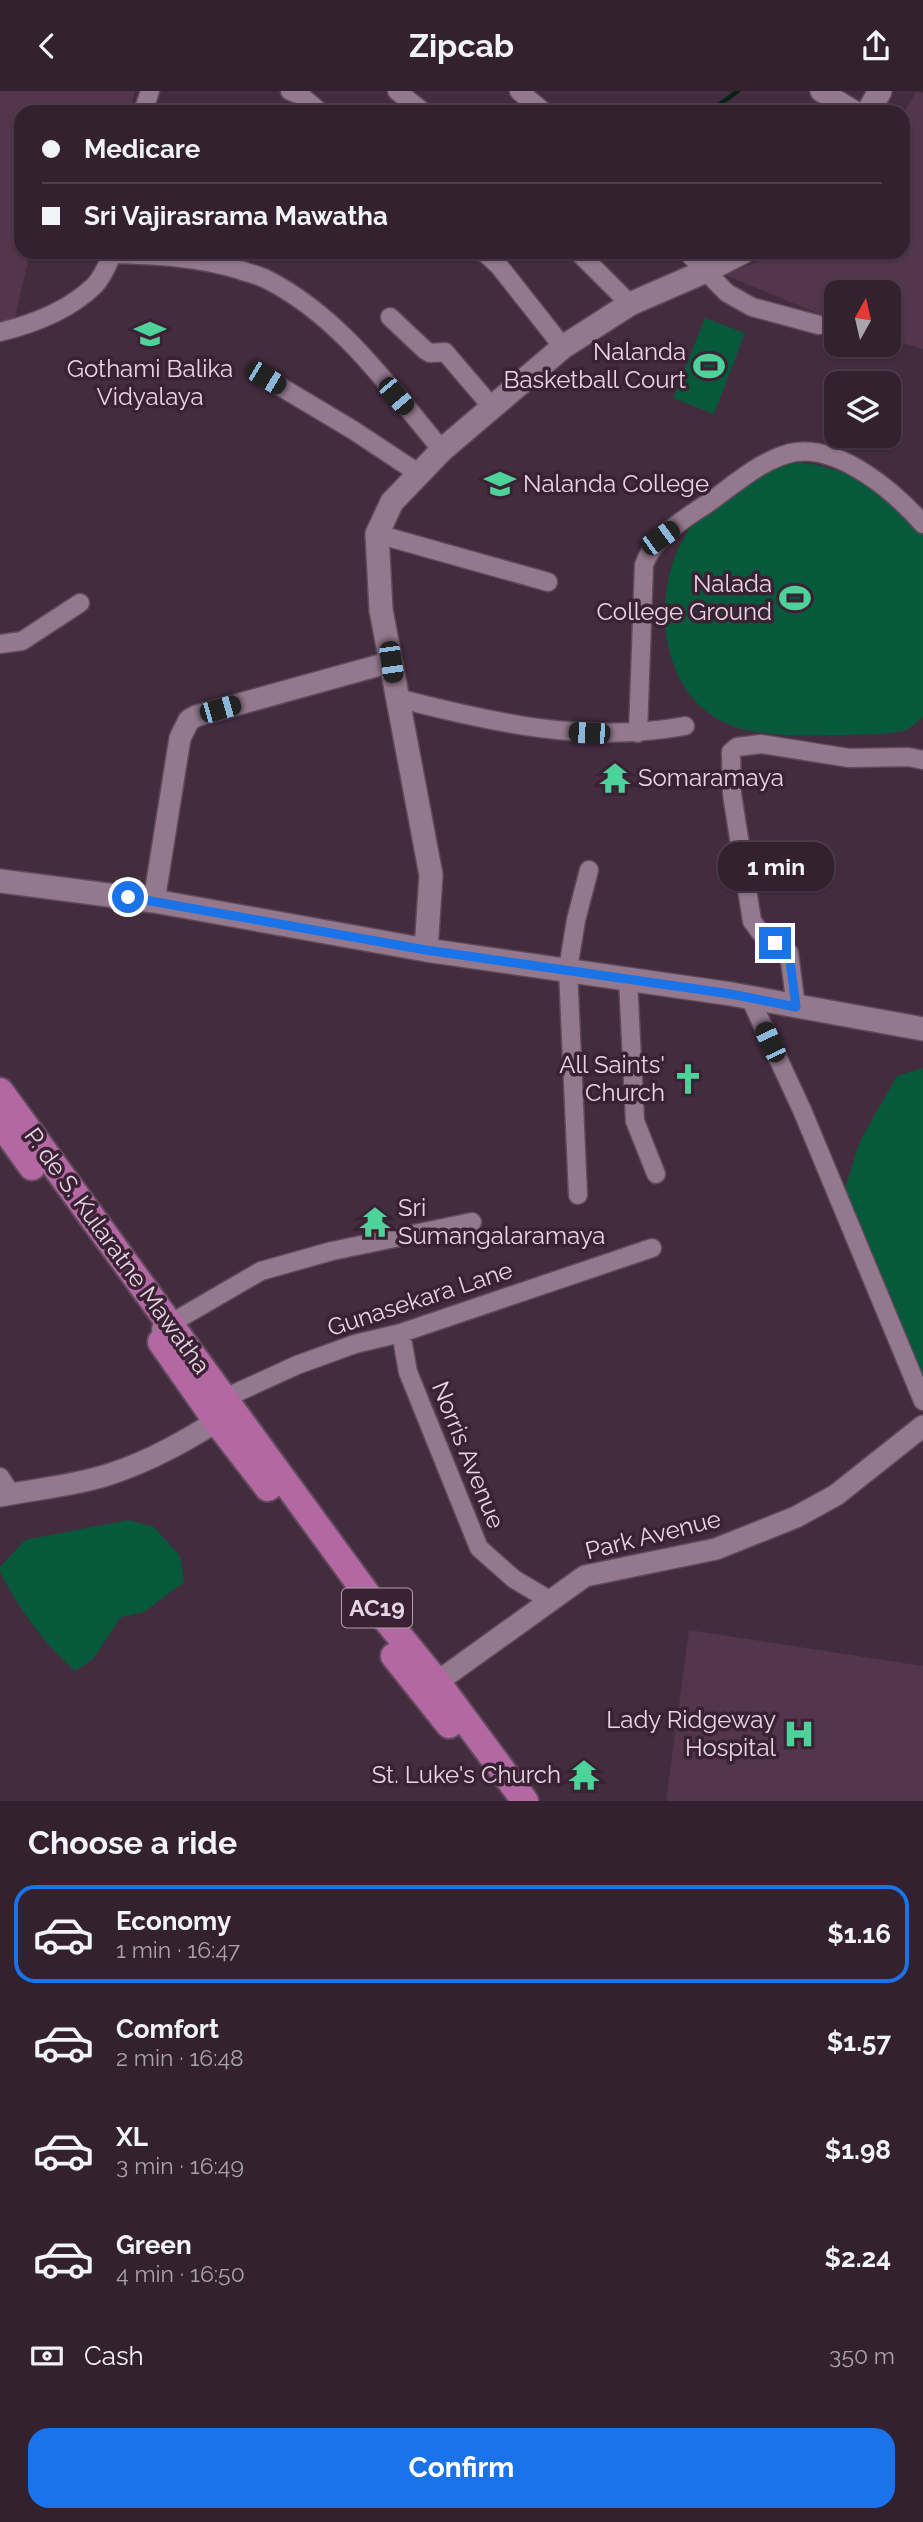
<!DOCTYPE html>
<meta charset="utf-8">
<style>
body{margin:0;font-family:Raleway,sans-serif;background:#3b2937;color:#f1f3f6;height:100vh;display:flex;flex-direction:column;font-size:26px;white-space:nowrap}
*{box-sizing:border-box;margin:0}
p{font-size:23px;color:#a9a3aa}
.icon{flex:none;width:38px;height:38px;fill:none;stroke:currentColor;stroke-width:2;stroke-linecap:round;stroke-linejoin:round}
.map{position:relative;height:1710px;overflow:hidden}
.sheet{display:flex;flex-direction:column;background:#33212f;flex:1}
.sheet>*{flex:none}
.guide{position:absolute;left:14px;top:14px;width:896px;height:154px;border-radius:21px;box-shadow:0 2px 5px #0004,0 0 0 2px #4e3e4b;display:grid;align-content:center;height:154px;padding:0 28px;background:#33212f}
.needle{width:46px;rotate:8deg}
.controls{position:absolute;left:824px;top:189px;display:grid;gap:14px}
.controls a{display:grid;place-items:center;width:77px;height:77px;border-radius:14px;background:#33212f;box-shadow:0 2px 5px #0004,0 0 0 2px #4e3e4b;font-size:35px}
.end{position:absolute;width:32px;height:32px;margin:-16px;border:9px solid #1a73e8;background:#fff;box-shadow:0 0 0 4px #fff}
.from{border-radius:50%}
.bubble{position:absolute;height:49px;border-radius:21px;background:#33212f;box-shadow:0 2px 5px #0004,0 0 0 2px #4e3e4b;font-size:23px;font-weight:700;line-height:49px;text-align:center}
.car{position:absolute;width:21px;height:42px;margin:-21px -10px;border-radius:9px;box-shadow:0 0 5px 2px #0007;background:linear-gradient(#222 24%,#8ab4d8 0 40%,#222 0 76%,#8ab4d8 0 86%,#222 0)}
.guide b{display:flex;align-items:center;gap:24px;height:66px;font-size:26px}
.guide b+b{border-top:2px solid #4e3e4b}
.guide i{width:18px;height:18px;background:#f1f3f6}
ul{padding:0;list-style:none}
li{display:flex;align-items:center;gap:21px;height:98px;margin:0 14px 10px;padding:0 14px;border:4px solid transparent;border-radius:21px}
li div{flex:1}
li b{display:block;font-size:26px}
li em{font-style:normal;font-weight:700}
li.on{border-color:#1a73e8}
li>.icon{width:63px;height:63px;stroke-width:1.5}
h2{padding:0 28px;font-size:32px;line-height:84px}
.pay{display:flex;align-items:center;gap:18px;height:77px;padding:0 28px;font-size:26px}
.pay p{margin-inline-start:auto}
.button{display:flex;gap:14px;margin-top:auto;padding:14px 28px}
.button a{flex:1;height:80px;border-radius:21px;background:#1a73e8;color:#fff;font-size:28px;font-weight:700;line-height:80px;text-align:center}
header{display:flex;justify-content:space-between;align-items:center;height:91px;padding:0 28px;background:#33212f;font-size:32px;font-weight:700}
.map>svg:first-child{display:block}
.built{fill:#53354c}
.green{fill:#07593b}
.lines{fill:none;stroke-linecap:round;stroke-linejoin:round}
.stream{stroke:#052416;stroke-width:4.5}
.minor-casing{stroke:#5f4a5a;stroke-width:21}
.tertiary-casing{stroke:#5f4a5a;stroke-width:24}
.secondary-casing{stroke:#5f4a5a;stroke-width:26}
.primary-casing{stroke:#5f4a5a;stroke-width:30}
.minor{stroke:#94788d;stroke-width:18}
.tertiary{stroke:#94788d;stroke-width:21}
.secondary{stroke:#94788d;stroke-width:23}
.primary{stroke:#b367a3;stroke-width:26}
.route{stroke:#1a73e8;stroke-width:9}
.labels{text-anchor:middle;stroke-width:7;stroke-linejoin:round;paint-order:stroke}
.shield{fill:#3a2234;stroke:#b2a0ad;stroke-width:2}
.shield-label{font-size:23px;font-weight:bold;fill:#e6d6e1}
.poi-label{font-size:24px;fill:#e6d6e1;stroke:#3a2234;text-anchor:end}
.street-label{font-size:24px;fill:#e6d6e1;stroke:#3a2234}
</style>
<header><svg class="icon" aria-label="back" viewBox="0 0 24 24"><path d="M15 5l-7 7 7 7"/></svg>Zipcab<svg class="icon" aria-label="share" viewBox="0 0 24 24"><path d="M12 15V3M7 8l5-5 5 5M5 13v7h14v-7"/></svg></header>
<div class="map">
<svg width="923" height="1710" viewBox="0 0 923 1710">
<rect width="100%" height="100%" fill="#442c3f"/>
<path class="built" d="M0 0H135L129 21H21V161H30L15 227 0 231Z
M916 1 923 2V258L889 248V201H836V230L725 184 780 161H903V23Z
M689 1539 923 1575V1710H666Z"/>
<path class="green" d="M705 227 745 242 714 323 673 307Z
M791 371C821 372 858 384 883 403 897 414 910 427 923 440V626C918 630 912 636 906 639 893 644 842 644 826 644 795 645 749 645 721 630 654 595 650 489 693 433 703 421 727 408 740 398 757 386 770 375 791 371Z
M923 977V1291L842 1106 860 1050 897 985Z
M128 1429 154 1436 180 1465 184 1491 144 1521 121 1526 93 1568 75 1580C44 1553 19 1518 0 1481V1476L25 1449Z"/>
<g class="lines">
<path class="stream" d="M709 21 738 0"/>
<defs>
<path id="minor" d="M290 0 300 4 320 21
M397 0 423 21
M519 0 544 21
M143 21 150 0
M484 161 499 175 563 256
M578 161 630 213
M687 161 727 202 752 216 819 234
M113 163C156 164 198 166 240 179 248 182 258 184 266 188 340 225 390 297 442 359
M390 226 425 259 430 262 445 261 492 316
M0 241C33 233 69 219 94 195 102 187 109 171 113 161
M266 287 353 339 418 382
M377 443 548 491
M0 553 22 550 80 512
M397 607C494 632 586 653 685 635
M638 642 644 474C654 445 683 429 708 412 734 394 764 366 796 361 841 355 895 401 923 433
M628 888 635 1030 656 1083
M750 907 802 1019 923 1310
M796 916 789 862 760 841 752 830 732 703 731 661 737 656 761 653 849 667 909 666 923 669
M578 1104 568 878 576 829 589 779
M161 1238 261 1180 332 1160 472 1131
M401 1242 408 1281 479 1457 514 1488 551 1510
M214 1312 297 1274 355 1253 401 1242 652 1157
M0 1386 11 1403"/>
<path id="tertiary" d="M821 0 855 21
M154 810 180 647 189 629 196 625 391 571
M0 1405C35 1398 73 1395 107 1384 152 1370 190 1347 229 1323
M426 1599 585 1485 716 1458 796 1426 836 1404 923 1335"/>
<path id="secondary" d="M868 21 880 0
M0 790 154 810 426 859 731 903 923 938
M426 859 431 784 381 519 377 443 392 411 442 359 563 256 630 213 706 180 743 161"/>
<path id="primary" d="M0 1000 380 1521 437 1591 525 1710
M0 1032 32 1076
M161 1251 217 1331 268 1397
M394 1565 449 1634"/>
</defs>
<use href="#minor" class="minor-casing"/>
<use href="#tertiary" class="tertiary-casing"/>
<use href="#secondary" class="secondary-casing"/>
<use href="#primary" class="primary-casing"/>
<use href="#minor" class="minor"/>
<use href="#tertiary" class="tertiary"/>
<use href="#secondary" class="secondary"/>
<use href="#primary" class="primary"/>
</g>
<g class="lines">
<path class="route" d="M128 806 426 859 731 903 796 916 789 862 775 852"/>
</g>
<defs>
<symbol id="school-bare" viewBox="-9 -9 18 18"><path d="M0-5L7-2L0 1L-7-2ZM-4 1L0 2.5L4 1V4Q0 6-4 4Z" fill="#4dd39a" stroke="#3a2234" stroke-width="2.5" paint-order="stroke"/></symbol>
<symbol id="stadium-bare" viewBox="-9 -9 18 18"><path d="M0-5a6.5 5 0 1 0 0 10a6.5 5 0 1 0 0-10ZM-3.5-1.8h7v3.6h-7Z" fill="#4dd39a" stroke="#3a2234" stroke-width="2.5" paint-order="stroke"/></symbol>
<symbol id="temple-bare" viewBox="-9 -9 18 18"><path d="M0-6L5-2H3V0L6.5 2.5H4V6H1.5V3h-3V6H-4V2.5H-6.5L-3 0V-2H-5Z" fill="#4dd39a" stroke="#3a2234" stroke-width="2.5" paint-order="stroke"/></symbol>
<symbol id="church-bare" viewBox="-9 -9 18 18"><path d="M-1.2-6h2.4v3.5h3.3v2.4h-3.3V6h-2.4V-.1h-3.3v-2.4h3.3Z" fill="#4dd39a" stroke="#3a2234" stroke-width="2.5" paint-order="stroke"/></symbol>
<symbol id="hospital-bare" viewBox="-9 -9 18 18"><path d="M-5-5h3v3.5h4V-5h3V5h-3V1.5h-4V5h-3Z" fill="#4dd39a" stroke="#3a2234" stroke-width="2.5" paint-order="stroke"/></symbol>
</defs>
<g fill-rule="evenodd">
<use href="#school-bare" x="128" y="221" width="44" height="44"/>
<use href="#stadium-bare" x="687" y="253" width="44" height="44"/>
<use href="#school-bare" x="478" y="371" width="44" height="44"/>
<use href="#stadium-bare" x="773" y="485" width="44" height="44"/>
<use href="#temple-bare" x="593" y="665" width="44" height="44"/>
<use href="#church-bare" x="666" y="966" width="44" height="44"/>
<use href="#temple-bare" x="353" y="1109" width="44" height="44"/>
<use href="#hospital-bare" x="777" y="1621" width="44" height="44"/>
<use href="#temple-bare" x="562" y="1662" width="44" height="44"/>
</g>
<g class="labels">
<rect class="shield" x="342" y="1497.5" width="70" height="39" rx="5"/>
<g class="shield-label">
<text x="377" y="1525">AC19</text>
</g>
<g class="poi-label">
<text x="686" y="269">Nalanda<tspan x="686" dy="28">Basketball Court</tspan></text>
<text x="150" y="286" text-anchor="middle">Gothami Balika<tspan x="150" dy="28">Vidyalaya</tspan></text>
<text x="523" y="401" text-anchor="start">Nalanda College</text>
<text x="772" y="501">Nalada<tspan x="772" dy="28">College Ground</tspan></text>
<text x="638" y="695" text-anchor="start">Somaramaya</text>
<text x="665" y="982">All Saints'<tspan x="665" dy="28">Church</tspan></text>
<text x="398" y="1125" text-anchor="start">Sri<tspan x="398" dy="28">Sumangalaramaya</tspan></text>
<text x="776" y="1637">Lady Ridgeway<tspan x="776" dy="28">Hospital</tspan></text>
<text x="561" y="1692">St. Luke's Church</text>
</g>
<g class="street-label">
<text transform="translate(117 1160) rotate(54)" y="8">P. de S. Kularatne Mawatha</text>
<text transform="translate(420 1208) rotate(-18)" y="8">Gunasekara Lane</text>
<text transform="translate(468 1364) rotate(68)" y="8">Norris Avenue</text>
<text transform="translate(653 1444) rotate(-14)" y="8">Park Avenue</text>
</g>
</g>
</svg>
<div class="controls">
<a><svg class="needle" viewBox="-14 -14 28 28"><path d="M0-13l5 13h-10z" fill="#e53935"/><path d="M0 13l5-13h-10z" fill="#a9a3aa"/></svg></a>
<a><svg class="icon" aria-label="layers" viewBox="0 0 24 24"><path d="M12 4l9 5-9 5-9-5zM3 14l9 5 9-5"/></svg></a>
</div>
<i class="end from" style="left:128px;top:806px"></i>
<i class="end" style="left:775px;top:852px"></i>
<div class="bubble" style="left:718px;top:751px;width:116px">1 min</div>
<i class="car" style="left:266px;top:287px;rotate:121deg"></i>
<i class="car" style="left:396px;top:305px;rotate:140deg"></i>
<i class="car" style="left:660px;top:447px;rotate:54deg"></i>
<i class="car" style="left:391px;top:571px;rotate:172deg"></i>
<i class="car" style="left:220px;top:618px;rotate:74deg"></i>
<i class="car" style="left:589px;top:642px;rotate:272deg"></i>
<i class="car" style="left:770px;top:951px;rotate:335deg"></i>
<div class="guide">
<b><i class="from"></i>Medicare</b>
<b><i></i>Sri Vajirasrama Mawatha</b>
</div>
</div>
<section class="sheet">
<h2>Choose a ride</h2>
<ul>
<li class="on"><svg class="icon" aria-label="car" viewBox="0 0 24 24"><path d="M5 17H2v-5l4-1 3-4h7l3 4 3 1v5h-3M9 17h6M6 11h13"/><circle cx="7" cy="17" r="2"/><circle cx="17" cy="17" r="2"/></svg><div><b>Economy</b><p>1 min · 16:47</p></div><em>$1.16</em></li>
<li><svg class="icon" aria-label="car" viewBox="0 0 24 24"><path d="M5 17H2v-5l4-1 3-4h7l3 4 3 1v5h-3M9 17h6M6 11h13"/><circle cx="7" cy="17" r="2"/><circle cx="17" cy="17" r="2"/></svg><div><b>Comfort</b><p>2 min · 16:48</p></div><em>$1.57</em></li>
<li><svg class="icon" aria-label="car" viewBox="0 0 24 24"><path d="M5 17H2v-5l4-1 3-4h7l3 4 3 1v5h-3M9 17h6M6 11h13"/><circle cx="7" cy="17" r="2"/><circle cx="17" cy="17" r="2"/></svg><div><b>XL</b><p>3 min · 16:49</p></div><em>$1.98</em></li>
<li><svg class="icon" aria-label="car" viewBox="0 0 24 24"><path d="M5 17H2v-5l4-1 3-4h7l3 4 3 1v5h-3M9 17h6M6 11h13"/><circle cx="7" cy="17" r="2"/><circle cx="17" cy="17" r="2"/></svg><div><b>Green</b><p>4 min · 16:50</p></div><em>$2.24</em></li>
</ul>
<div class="pay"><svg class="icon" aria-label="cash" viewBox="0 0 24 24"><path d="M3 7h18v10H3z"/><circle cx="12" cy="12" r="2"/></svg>Cash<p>350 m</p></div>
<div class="button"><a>Confirm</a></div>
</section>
